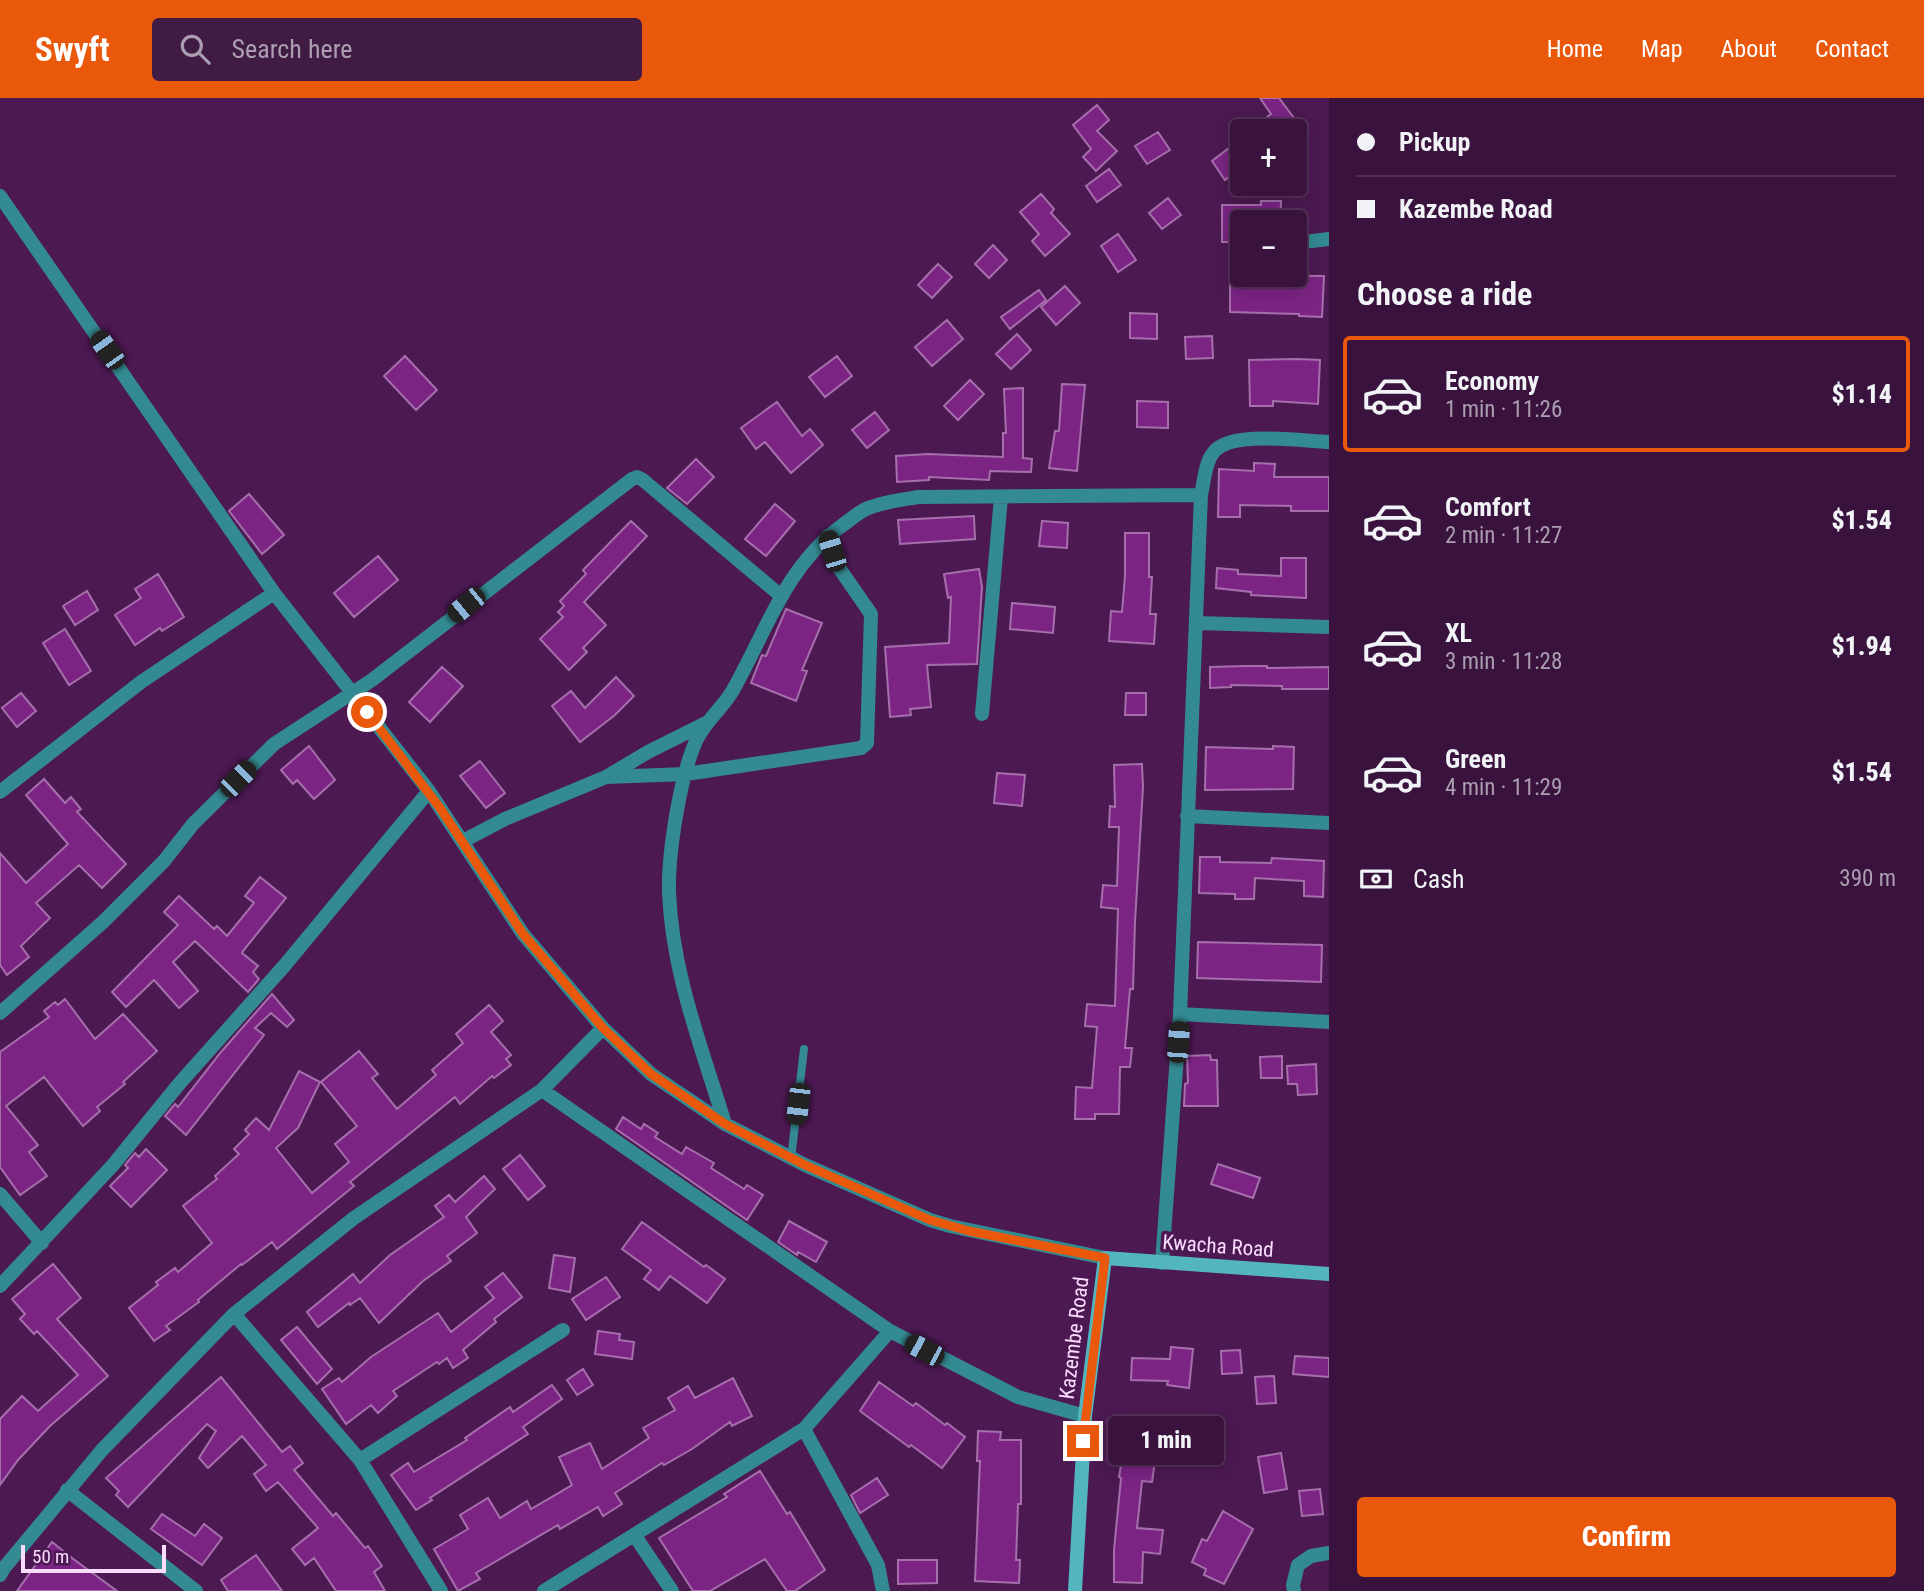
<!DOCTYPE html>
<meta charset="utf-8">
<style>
body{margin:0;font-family:"Roboto Condensed",sans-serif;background:#401c45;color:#f1f3f6;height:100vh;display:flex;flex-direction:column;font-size:26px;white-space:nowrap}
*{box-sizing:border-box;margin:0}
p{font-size:23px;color:#ab9eb0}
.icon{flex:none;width:38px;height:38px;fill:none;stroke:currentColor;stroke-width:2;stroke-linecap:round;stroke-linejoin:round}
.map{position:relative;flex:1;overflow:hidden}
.sheet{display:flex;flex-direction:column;background:#39133e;width:595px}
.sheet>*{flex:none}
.guide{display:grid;align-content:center;height:154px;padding:0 28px;background:#39133e}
.tools{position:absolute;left:1230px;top:21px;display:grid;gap:14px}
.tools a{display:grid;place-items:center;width:77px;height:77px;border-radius:7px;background:#39133e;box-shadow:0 4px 18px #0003,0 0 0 2px #533258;font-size:35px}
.scale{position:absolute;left:21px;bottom:18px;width:145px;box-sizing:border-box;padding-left:7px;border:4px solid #fadcfd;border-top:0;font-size:19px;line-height:24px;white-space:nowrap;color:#fadcfd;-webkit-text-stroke:5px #4c1952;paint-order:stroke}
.end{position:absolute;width:32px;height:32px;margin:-16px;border:9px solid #ea580c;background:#fff;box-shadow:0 0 0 4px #fff}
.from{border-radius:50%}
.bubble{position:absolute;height:49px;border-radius:7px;background:#39133e;box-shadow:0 4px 18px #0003,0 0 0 2px #533258;font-size:23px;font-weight:800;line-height:49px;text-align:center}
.car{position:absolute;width:21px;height:42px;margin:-21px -10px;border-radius:9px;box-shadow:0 0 5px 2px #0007;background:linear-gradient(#222 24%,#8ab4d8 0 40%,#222 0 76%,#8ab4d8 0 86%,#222 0)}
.guide b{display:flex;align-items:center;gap:24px;height:66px;font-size:26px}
.guide b+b{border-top:2px solid #533258}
.guide i{width:18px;height:18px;background:#f1f3f6}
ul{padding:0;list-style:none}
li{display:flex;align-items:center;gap:21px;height:116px;margin:0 14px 10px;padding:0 14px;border:4px solid transparent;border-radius:7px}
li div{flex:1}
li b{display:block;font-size:26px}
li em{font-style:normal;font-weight:800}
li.active{border-color:#ea580c}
li>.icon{width:63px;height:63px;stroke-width:1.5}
h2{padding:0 28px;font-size:32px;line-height:84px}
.pay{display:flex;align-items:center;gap:18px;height:77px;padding:0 28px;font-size:26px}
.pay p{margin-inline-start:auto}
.cta{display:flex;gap:14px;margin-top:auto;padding:14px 28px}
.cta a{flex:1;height:80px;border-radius:7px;background:#ea580c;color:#fff;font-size:28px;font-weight:800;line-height:80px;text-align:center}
header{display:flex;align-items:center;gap:42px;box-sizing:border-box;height:98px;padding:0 35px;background:#ea580c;color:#fff}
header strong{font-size:33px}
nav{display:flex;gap:38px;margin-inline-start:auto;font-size:24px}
.search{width:490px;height:63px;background:#401c45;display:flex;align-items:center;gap:18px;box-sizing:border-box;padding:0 24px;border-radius:7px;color:#ab9eb0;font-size:26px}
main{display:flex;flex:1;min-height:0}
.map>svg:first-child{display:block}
.building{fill:#7b2484;stroke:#a66fac;stroke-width:2}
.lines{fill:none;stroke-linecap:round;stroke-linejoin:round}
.service{stroke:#348a91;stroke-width:8}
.minor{stroke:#348a91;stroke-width:14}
.secondary{stroke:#53b6bf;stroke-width:14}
.route{stroke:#ea580c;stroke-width:9}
.labels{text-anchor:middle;stroke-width:7;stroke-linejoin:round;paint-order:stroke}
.street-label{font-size:21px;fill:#fadcfd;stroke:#4c1952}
</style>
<header>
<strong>Swyft</strong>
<div class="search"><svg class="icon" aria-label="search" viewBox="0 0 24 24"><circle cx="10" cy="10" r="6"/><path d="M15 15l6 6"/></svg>Search here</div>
<nav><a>Home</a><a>Map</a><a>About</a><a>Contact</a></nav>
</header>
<main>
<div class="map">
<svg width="1329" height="1493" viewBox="0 0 1329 1493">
<rect width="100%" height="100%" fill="#4c1952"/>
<path class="building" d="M1260 0H1279L1297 24 1285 33H1249L1271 16Z
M1097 7 1109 22 1097 33 1117 53 1096 73 1083 59 1091 51 1073 27Z
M1158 34 1170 52 1147 66 1135 48Z
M1242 40V69L1225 82 1212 63Z
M1109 71 1121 87 1097 104 1086 88Z
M1041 96 1054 111 1051 115 1070 136 1045 158 1032 143 1039 136 1020 114Z
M1168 100 1181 117 1162 131 1149 115Z
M1261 103H1281L1280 124H1242V144H1222V107H1261Z
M1118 136 1136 162 1118 174 1101 148Z
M993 147 1007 162 989 180 975 166Z
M938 166 952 179 932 200 918 187Z
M1230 177 1324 178 1322 219 1299 218V216L1230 214Z
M1065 188 1080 205 1056 227 1041 209Z
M1039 192 1046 202 1010 231 1001 219Z
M1130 215 1157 216V241L1130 240Z
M947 222 963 241 932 268 915 249Z
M1017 236 1031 252 1011 271 996 256Z
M1212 238 1213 260 1186 261 1185 239Z
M405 258 437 292 416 312 384 278Z
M837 258 852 278 825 299 809 279Z
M1297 261 1320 262 1318 306 1273 303V308H1250L1249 262Z
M970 282 984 296 958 322 944 308Z
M1062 286 1085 287 1077 373 1049 370 1055 333H1059Z
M1023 290V360L1032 361 1031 374 990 373 989 382 929 379V382L897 384 896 358 928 356 1003 359V335H1006L1004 291Z
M1137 303 1168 304V330L1137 329Z
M777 304 802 338 810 331 823 347 791 375 765 344 756 351 741 330Z
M875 314 889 332 867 350 852 332Z
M696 361 714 379 687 406 667 390Z
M1254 365 1275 366 1274 379H1329V413H1291V408L1240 407V419H1218L1219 371 1254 373Z
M249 396 284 437 262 456 229 413Z
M775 406 795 423 766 458 745 441Z
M974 418 975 441 900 446 898 422Z
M631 423 647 438 584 504 606 527 583 550 587 554 569 572 540 541 563 519 558 514 564 508 560 503 586 476 583 472Z
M1042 423 1068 425 1067 450 1039 448Z
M1125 435H1149V479H1152L1150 516H1156L1154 546 1109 543 1111 513 1122 514 1125 478Z
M378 458 398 482 354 519 334 495Z
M1281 460H1306V500L1251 497V494L1216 490 1217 470 1238 472V476L1281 478Z
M979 471 982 489 977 566 927 567 931 609 910 611 911 617 890 619 885 549 949 545 951 499 948 500 944 476Z
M158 476 184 519 162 533 160 530 135 547 115 517 141 500 135 491Z
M87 493 98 512 75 527 63 508Z
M1012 505 1055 509 1053 535 1010 531Z
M786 511 822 525 802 572 807 573 796 603 751 585 762 557 766 558Z
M65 531 91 573 69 587 43 545Z
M1246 568H1267V570L1329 569V591H1282V588L1231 587V589L1210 590V569Z
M442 569 463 588 430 624 409 604Z
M616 579 634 598 615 617 580 644 552 608 571 593 585 610Z
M21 595 36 613 17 629 2 610Z
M1126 595H1146V617H1125Z
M309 648 335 682 314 701 297 682 293 686 281 672Z
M1273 648 1294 649 1293 691 1205 692 1206 649 1273 651Z
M480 663 505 695 486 710 460 678Z
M1142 666 1143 689 1135 824 1133 891H1130L1125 950H1132L1130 969H1120L1119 1016H1095V1021H1075L1076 989 1092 990 1097 929 1085 928 1087 906 1115 908 1118 811 1101 809 1103 787 1117 788 1119 729H1109L1110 708 1115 709 1114 667Z
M997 675 1025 677 1022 708 994 705Z
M44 681 65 705 71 699 81 711 77 714 126 766 102 790 79 767 36 805 50 820 21 848 29 859 7 877 0 867V755L26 785 68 746 26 697Z
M1200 759H1220V764L1271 765 1272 760 1324 763 1323 799 1304 798V783L1255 780 1254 801H1235V796L1199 795Z
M260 779 286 800 243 853 242 855 258 868 253 874 259 881 248 894 195 843 173 864 198 893 179 910 154 882 126 909 112 894 178 827 164 814 179 798 214 831 217 828 227 838 254 805 245 798Z
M1198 844 1322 847 1321 884 1197 880Z
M272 896 294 922 287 929 271 915 255 930 264 937 186 1037 165 1018 175 1006 178 1009 221 954Z
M65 901 95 941 123 916 157 953 123 984 125 986 97 1009 100 1013 83 1028 44 979 6 1008 38 1047 29 1054 47 1078 20 1097 0 1069V954L49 919 44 913 55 904 58 907Z
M489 907 503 923 491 934 511 957 506 961 511 967 494 980 492 978 460 1006 455 999 350 1084 354 1088 277 1151 272 1144 242 1167 241 1166 198 1202 199 1204 166 1228 170 1232 154 1243 129 1210 158 1187 156 1184 175 1170 178 1174 212 1145 183 1108 217 1081 215 1078 239 1056 234 1051 249 1036 245 1032 256 1020 269 1032 299 973 320 984 298 1030 276 1050 312 1095 349 1064 335 1046 357 1028 321 984 359 953 378 976 372 980 397 1011 436 977 432 972 463 945 456 936Z
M1210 957 1211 962H1217L1218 1008H1184L1185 986 1188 985 1187 958Z
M1282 958V980H1261L1260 959Z
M1316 966 1317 996 1298 997 1297 986H1288L1287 968Z
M623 1019 641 1031 644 1026 658 1035 655 1039 682 1056 686 1049 714 1065 711 1070 744 1091 747 1087 763 1097 747 1122 616 1031Z
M146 1051 167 1072 131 1109 110 1088 128 1070 125 1067 135 1055 139 1059Z
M520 1057 545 1088 528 1102 503 1071Z
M1218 1066 1260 1080 1253 1100 1211 1086Z
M484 1078 495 1091 466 1119 477 1135 447 1158 451 1163 423 1183 379 1225 360 1200 350 1207 349 1205 318 1229 307 1214 353 1176 360 1185 390 1157 444 1119 435 1108 449 1097 455 1104Z
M789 1123 827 1144 816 1164 798 1154 797 1157 778 1144Z
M642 1124 704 1169 706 1167 725 1181 707 1205 670 1178 659 1192 644 1181 651 1172 622 1151Z
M554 1157 575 1160 570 1194 549 1190Z
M53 1166 81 1200 57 1221 108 1278 50 1328 18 1362 0 1387V1321L22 1298 38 1313 78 1277 37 1233 34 1236 20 1221 25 1216 12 1201Z
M503 1175 522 1199 494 1221 496 1224 463 1252 468 1260 453 1270 447 1260 439 1266 437 1264 393 1293 397 1298 378 1315 371 1307 346 1326 322 1291 339 1280 342 1284 371 1259 438 1215 451 1234 494 1200 485 1189Z
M606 1179 620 1199 586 1222 572 1201Z
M297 1229 332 1271 317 1286 281 1242Z
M598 1233 620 1236 619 1242 634 1244 632 1261 595 1256Z
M1171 1249 1193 1251 1189 1290 1167 1287 1168 1283 1131 1282 1132 1260 1170 1261Z
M1240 1252 1242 1275 1222 1276 1221 1253Z
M1295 1258 1329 1260V1279L1293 1276Z
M583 1271 593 1287 577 1297 567 1282Z
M1274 1278 1276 1305 1257 1306 1255 1279Z
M221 1279 282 1354 290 1348 303 1365 294 1372 333 1418 336 1415 365 1450 368 1448 382 1468 374 1474 385 1493H336L314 1460 305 1467 292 1451 318 1430 278 1384 266 1393 254 1376 266 1367 242 1338 208 1370 199 1360 216 1333 207 1326 128 1409 116 1397 119 1393 106 1380Z
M733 1280 752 1318 732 1328 730 1324 692 1351 664 1367 662 1365 615 1395 622 1406 603 1418 598 1409 560 1431 558 1427 476 1475 480 1481 458 1493 434 1451 468 1431 460 1417 488 1400 500 1420 527 1403 531 1411 572 1387 559 1359 590 1345 602 1371 649 1340 643 1330 675 1312 668 1300 688 1288 695 1300Z
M879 1284 913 1308 916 1305 945 1327 947 1325 965 1339 942 1370 911 1347 909 1349 860 1313Z
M552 1287 562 1301 523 1329 528 1336 430 1400 432 1402 416 1412 391 1377 408 1365 414 1374 467 1342 465 1340 510 1309 513 1314Z
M1126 1320H1164V1343H1158L1152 1384 1142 1383 1137 1430 1163 1432 1160 1456 1143 1454 1142 1485 1114 1484V1452L1121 1380 1119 1379 1122 1361H1125Z
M978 1333 1001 1334 1000 1342H1021V1406H1018L1016 1462H1020L1019 1485 975 1483 980 1363H977Z
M1281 1355 1287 1391 1264 1395 1258 1359Z
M760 1373 787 1416 790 1414 825 1472 795 1493H787L765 1461 710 1493H693L659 1440 727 1399 724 1396Z
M877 1380 888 1397 860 1415 851 1397Z
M1320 1391 1323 1416 1302 1418 1299 1393Z
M1223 1413 1253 1431 1224 1486 1204 1477 1206 1471 1192 1464 1202 1441 1207 1443Z
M162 1416 195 1438 204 1426 222 1440 202 1467 151 1431Z
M52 1444 72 1460 117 1493H17Z
M256 1457 282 1493H228L221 1482Z
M898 1462H937V1485L898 1486Z"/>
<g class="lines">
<path class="service" d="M791 1061 804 951"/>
<path class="minor" d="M0 98 274 495 429 693 523 836 603 930 651 976 725 1026 805 1067 930 1122 950 1128 1105 1160
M1295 145 1329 141
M1197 525 1329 529
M982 616 1001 399
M606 679 686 676 861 650 867 645 871 516 837 467 828 438
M0 694 141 584 274 495
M1187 718 1329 725
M463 743 505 721 606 679 648 654 706 625
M0 915 103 824 164 763 193 726 274 646 372 582 632 381 637 379 643 382 780 497
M1180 916 1329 924
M542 992 603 930
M725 1026C702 950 672 875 669 794 668 755 680 679 696 643 705 623 723 610 733 592 766 534 785 470 840 429 849 423 857 415 866 411 882 404 901 402 918 399L1201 397
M0 1096 42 1145
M1162 1165 1180 916 1201 397C1204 384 1205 365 1213 355 1229 332 1301 343 1329 344
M0 1188 113 1067 179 986 285 867 429 693
M234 1216 360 1362 441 1493
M360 1362 563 1232
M67 1392 196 1493
M635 1438 672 1493
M0 1477 4 1470 102 1352 234 1216 354 1120 542 992 890 1233 1018 1299 1085 1318
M544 1493 804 1331
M883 1493 878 1467 804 1331 890 1233
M1294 1493 1293 1487 1298 1467 1311 1458 1329 1455"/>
<path class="secondary" d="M1075 1493 1085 1318 1105 1160 1329 1176"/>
</g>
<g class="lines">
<path class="route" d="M367 614 440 710 523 836 603 930 651 976 725 1026 805 1067 930 1122 969 1133 1105 1160 1083 1343"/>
</g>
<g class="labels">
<g class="street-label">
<text transform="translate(1218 1148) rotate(4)" y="7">Kwacha Road</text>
<text transform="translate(1074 1240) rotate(-83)" y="7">Kazembe Road</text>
</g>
</g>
</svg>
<div class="tools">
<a>+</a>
<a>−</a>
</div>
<div class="scale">50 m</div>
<i class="end from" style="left:367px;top:614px"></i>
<i class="end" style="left:1083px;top:1343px"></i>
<div class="bubble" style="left:1108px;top:1318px;width:116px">1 min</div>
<i class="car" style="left:107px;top:252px;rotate:325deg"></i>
<i class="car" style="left:832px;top:453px;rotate:343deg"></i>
<i class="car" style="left:466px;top:507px;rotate:231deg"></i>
<i class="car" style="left:238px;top:681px;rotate:45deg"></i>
<i class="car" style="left:1178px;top:944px;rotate:4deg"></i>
<i class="car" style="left:798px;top:1006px;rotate:187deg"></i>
<i class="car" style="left:924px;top:1252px;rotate:298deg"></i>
</div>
<section class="sheet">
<div class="guide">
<b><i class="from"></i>Pickup</b>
<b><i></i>Kazembe Road</b>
</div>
<h2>Choose a ride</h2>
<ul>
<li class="active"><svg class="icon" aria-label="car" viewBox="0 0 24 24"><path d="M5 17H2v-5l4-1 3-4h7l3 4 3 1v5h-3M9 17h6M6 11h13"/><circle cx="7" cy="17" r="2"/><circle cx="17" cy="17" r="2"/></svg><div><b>Economy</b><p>1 min · 11:26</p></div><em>$1.14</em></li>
<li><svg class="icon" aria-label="car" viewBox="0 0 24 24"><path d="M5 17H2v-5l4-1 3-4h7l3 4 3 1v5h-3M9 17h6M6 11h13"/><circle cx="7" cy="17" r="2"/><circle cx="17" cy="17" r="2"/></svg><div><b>Comfort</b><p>2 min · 11:27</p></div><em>$1.54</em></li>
<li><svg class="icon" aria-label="car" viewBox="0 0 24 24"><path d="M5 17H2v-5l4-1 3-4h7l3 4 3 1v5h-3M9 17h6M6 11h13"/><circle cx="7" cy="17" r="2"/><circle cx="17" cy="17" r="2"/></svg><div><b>XL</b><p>3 min · 11:28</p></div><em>$1.94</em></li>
<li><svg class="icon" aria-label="car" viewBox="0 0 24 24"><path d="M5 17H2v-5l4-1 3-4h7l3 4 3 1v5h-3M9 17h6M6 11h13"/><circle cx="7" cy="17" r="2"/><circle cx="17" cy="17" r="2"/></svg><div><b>Green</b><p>4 min · 11:29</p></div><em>$1.54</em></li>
</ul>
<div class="pay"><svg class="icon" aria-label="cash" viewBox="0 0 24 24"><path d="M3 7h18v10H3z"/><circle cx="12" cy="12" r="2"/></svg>Cash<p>390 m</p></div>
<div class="cta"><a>Confirm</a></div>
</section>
</main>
